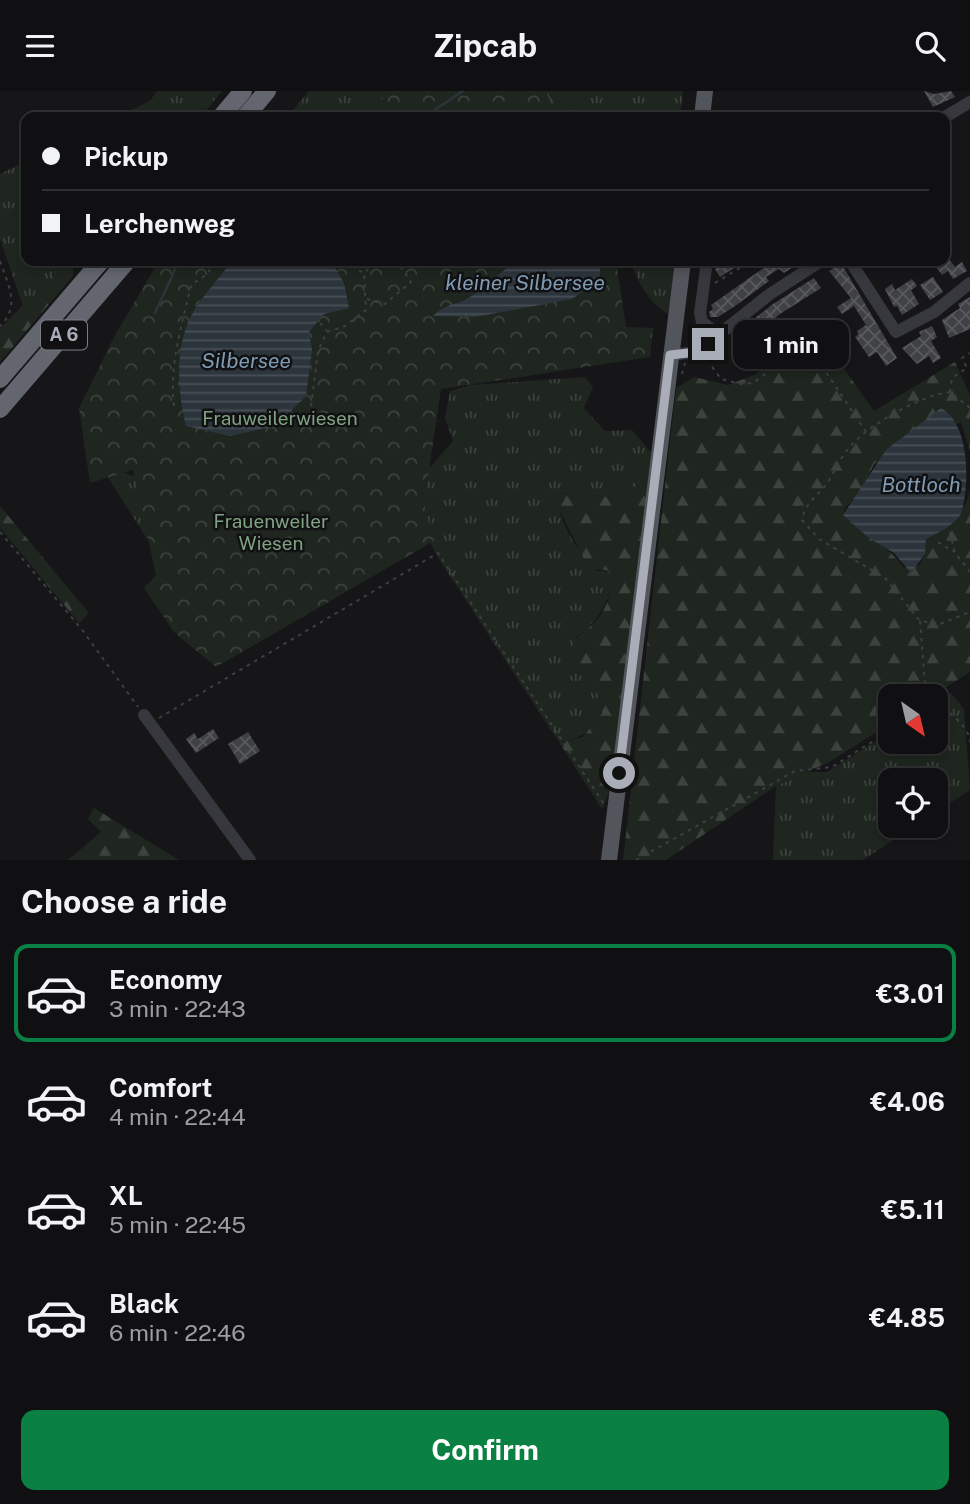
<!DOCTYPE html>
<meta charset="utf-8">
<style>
body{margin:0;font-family:"Public Sans",sans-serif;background:#1e1e20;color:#f1f3f6;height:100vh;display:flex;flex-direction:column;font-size:26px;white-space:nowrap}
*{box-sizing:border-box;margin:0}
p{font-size:23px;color:#9c9d9f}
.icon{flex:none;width:38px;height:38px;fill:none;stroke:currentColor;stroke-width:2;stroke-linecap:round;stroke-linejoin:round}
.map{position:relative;height:769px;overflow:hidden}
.details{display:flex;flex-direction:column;background:#101012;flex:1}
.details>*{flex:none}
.banner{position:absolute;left:21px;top:21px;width:929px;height:154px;border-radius:14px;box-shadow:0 4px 10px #0003,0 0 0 2px #303032;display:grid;align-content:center;height:154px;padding:0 21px;background:#101012}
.needle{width:46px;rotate:146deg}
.fabs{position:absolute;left:878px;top:593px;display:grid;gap:14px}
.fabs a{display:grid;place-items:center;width:70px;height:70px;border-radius:14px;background:#101012;box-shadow:0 4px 10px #0003,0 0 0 2px #303032;font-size:35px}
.end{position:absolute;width:32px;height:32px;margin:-16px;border:9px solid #a8adb8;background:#111;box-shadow:0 0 0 4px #111}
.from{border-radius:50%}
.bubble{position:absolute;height:49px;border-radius:14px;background:#101012;box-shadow:0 4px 10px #0003,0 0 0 2px #303032;font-size:23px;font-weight:700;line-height:49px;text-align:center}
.banner b{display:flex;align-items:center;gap:24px;height:66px;font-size:26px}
.banner b+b{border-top:2px solid #303032}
.banner i{width:18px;height:18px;background:#f1f3f6}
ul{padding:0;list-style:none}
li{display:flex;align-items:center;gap:21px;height:98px;margin:0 14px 10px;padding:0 7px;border:4px solid transparent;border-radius:14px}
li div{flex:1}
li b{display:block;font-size:26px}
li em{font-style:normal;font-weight:700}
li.current{border-color:#0b8043}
li>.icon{width:63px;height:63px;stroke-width:1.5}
h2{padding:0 21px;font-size:32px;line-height:84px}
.action{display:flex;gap:14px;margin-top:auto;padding:14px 21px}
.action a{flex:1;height:80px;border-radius:14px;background:#0b8043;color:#fff;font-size:28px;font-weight:700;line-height:80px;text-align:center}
header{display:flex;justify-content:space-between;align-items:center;height:91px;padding:0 21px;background:#101012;font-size:32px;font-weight:700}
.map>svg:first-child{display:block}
.grass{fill:url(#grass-tufts)}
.forest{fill:url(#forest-firs)}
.park{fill:url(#park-crowns)}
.water{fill:url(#water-rules)}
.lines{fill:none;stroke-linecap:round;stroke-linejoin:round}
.stream{stroke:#2c353c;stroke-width:2.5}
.building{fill:url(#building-cross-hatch)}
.path{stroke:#3d3f44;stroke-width:2;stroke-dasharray:3.5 5;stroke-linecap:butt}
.minor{stroke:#37383d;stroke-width:12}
.major{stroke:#53555c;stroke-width:16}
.highway{stroke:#63666e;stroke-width:18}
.route{stroke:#a8adb8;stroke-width:9}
.labels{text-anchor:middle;stroke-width:5;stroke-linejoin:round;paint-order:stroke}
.shield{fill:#111113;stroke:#7b7e86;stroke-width:2}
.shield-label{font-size:18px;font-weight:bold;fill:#a8adb8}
.park-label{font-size:19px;fill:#7fa381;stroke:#111113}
.water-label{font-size:21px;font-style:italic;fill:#7f9bb3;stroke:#111113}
</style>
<header><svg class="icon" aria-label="menu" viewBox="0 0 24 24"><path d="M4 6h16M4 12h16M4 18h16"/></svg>Zipcab<svg class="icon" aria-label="search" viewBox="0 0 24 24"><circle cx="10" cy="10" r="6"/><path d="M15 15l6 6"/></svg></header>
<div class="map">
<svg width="970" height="769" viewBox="0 0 970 769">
<defs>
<pattern id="grass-tufts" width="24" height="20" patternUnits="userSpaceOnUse" patternTransform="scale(1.75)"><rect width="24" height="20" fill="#1e261f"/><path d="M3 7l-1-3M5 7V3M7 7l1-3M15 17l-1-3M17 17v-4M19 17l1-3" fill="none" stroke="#3c433d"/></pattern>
<pattern id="forest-firs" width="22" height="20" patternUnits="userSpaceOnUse" patternTransform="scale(1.75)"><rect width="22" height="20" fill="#1e261f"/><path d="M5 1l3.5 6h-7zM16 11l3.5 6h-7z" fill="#3c433d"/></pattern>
<pattern id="park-crowns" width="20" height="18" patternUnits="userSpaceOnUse" patternTransform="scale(1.75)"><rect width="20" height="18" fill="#1e261f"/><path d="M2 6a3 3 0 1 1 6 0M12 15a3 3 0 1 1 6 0" fill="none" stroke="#3c433d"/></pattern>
<pattern id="water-rules" width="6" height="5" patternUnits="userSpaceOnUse" patternTransform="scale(1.75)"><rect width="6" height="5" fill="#2c353c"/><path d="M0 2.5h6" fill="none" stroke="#485056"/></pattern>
<pattern id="building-cross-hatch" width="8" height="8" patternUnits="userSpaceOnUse" patternTransform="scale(1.75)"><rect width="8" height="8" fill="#404145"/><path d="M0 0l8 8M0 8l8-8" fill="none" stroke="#595a5e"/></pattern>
</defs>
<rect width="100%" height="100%" fill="#161618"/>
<path class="grass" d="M157 0H222L201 26H117L150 10Z
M309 0H438L401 26H287Z
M568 0H683L680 26H579Z
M26 70V170H68L23 215 0 148V83Z
M630 170H677L668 223C647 209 639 193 630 170Z
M585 286 593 296 584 317 605 340 632 339 653 364 650 392C641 395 633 402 625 404 602 411 580 398 558 404 558 433 578 461 598 480L607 479 616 490C604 515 599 531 575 547L602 614C602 638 579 648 559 651L438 467 406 404 453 350 445 327 450 300 471 294Z
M98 371 150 392 167 479Z
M951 602 964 618 970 699 936 721V690H891V735H915L863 769H773L776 695 806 681H827L891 641V651H936V611Z"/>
<path class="forest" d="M533 0H568L579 26H543Z
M68 170H74L73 185 0 271V237Z
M818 241 874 320 955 271 970 304V360L961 331 874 373 861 401 845 417 843 424C863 442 889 455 904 477L920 474 925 463 926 448C947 435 966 425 970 398V581L932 605 891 606V632L829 671 776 695 666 769H623L676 297 694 286 728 294 754 284Z
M643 381 650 392 610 699 602 718 559 651 583 646 602 622C603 597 576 582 569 559 576 543 589 539 599 526 607 516 610 501 616 490L607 479 589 478 558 416V404C591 395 627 425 643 381Z
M0 415 89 522 79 532 0 437Z
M94 717 179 769H68L101 741 88 728Z"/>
<path class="park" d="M395 0H546L557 26H353Z
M159 170H616L626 236 653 237 650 266 441 298 424 413 434 450 216 576 174 541 144 497 156 484 133 379 90 392 79 317 115 244Z"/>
<path class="water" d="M232 170H331L344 192 349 217 324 223 309 241 312 259 306 305 276 335 230 345 186 335C177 298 174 252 195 218 206 201 220 186 232 170Z
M519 170H596L600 173V188L572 208 475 226 433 225C442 215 450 215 463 210 484 200 498 180 519 170Z
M941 317C970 333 970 393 961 423 953 435 939 441 926 448L925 463 911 482 894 462 869 447 843 424 886 359Z"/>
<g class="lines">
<path class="stream" d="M424 26 463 0
M155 222 179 170"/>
</g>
<path class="building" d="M924 0 934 3 951 0 955 6 933 16Z
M949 168 955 176 962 171 967 180 953 188 948 180 942 184 936 176Z
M721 170H745L720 186 715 178Z
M761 170H803L784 182 779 178 766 186 769 190 735 215 718 226H710L709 221 713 218 711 214 765 176Z
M841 172 897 267 886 275 877 261 869 266 855 246 859 243 857 240 866 234 854 215 842 223 837 216 851 207 829 180Z
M933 186 943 201 930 209 920 194Z
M814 187 821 197 780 223 738 257 731 246 773 213Z
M912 188 917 195 911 199 919 213 902 224 897 215 894 216 885 198 892 193 895 199Z
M970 206V238L949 247 942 229 960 217 958 213Z
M932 235 937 246 931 250 941 267 933 272 929 265 917 273 902 257 921 245 919 241Z
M213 638 219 647 196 662 186 648 194 642 198 648Z
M248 641 260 660 240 673 228 653Z"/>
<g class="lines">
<path class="path" d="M0 170C8 194 21 215 0 235
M345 170 363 182
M715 192 748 172
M367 208 385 213 411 191 400 175 401 170
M320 232 327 240
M707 269 721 288 741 293 753 292 776 275 810 257 866 341
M682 283 685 272
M950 301 952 287 967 277 962 267 970 262
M174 315C169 274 182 234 191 194L206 184 217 170
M970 317 950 301C921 304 866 335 848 358 840 368 835 380 828 391 818 405 805 411 802 429L819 448 885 487 920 530 940 533 970 521
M309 332 318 260 327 241 345 235 366 219 364 182 377 170
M0 441 83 540 138 616
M950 441 955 462 970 481
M938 451 954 461
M920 530 926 606
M936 612C948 621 969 634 970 651
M159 627 438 462 604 713
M636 769 795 680 832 676 891 639"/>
<path class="minor" d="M945 26 970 11
M707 170 700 222 702 231 719 244
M850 170 896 241 934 221 970 192
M670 264 697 261 770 203 821 170
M144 624 250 769"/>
<path class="major" d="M702 26 705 0
M609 769 683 170"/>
<path class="highway" d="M221 26 243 0
M245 26 267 0
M0 288 101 170
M0 318 127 170"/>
</g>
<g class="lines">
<path class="route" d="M619 682 670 264 697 261 708 253"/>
</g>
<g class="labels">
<rect class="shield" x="41" y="229.5" width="46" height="29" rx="5"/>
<g class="shield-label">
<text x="64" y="250">A 6</text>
</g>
<g class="park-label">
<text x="280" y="334">Frauweilerwiesen</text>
<text x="271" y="437">Frauenweiler<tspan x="271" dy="22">Wiesen</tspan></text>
</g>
<g class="water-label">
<text x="525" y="199">kleiner Silbersee</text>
<text x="246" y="277">Silbersee</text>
<text x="921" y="401">Bottloch</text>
</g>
</g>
</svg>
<div class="fabs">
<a><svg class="needle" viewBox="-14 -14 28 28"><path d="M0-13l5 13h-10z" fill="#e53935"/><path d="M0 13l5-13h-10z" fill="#9c9d9f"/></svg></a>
<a><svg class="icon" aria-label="locate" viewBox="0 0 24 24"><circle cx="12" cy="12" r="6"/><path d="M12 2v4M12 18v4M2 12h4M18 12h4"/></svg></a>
</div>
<i class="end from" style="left:619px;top:682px"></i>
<i class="end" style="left:708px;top:253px"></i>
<div class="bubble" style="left:733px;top:229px;width:116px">1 min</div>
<div class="banner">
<b><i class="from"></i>Pickup</b>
<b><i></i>Lerchenweg</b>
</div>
</div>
<section class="details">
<h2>Choose a ride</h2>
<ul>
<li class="current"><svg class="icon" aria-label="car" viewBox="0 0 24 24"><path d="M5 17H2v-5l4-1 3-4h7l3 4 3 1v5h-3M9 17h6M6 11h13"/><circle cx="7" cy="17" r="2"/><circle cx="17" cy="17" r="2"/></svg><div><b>Economy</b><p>3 min · 22:43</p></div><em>€3.01</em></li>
<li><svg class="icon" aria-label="car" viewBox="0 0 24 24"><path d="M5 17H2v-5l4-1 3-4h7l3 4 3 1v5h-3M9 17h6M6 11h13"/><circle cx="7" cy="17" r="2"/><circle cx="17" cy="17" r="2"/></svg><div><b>Comfort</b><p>4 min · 22:44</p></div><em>€4.06</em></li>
<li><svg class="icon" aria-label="car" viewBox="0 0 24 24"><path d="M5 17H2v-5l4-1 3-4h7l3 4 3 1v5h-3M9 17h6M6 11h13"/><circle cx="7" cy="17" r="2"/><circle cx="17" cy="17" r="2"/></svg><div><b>XL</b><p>5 min · 22:45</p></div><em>€5.11</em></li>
<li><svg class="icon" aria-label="car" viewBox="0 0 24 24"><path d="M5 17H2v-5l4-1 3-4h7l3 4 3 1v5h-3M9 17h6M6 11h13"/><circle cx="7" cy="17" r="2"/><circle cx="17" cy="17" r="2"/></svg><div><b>Black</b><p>6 min · 22:46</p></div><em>€4.85</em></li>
</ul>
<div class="action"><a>Confirm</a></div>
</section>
